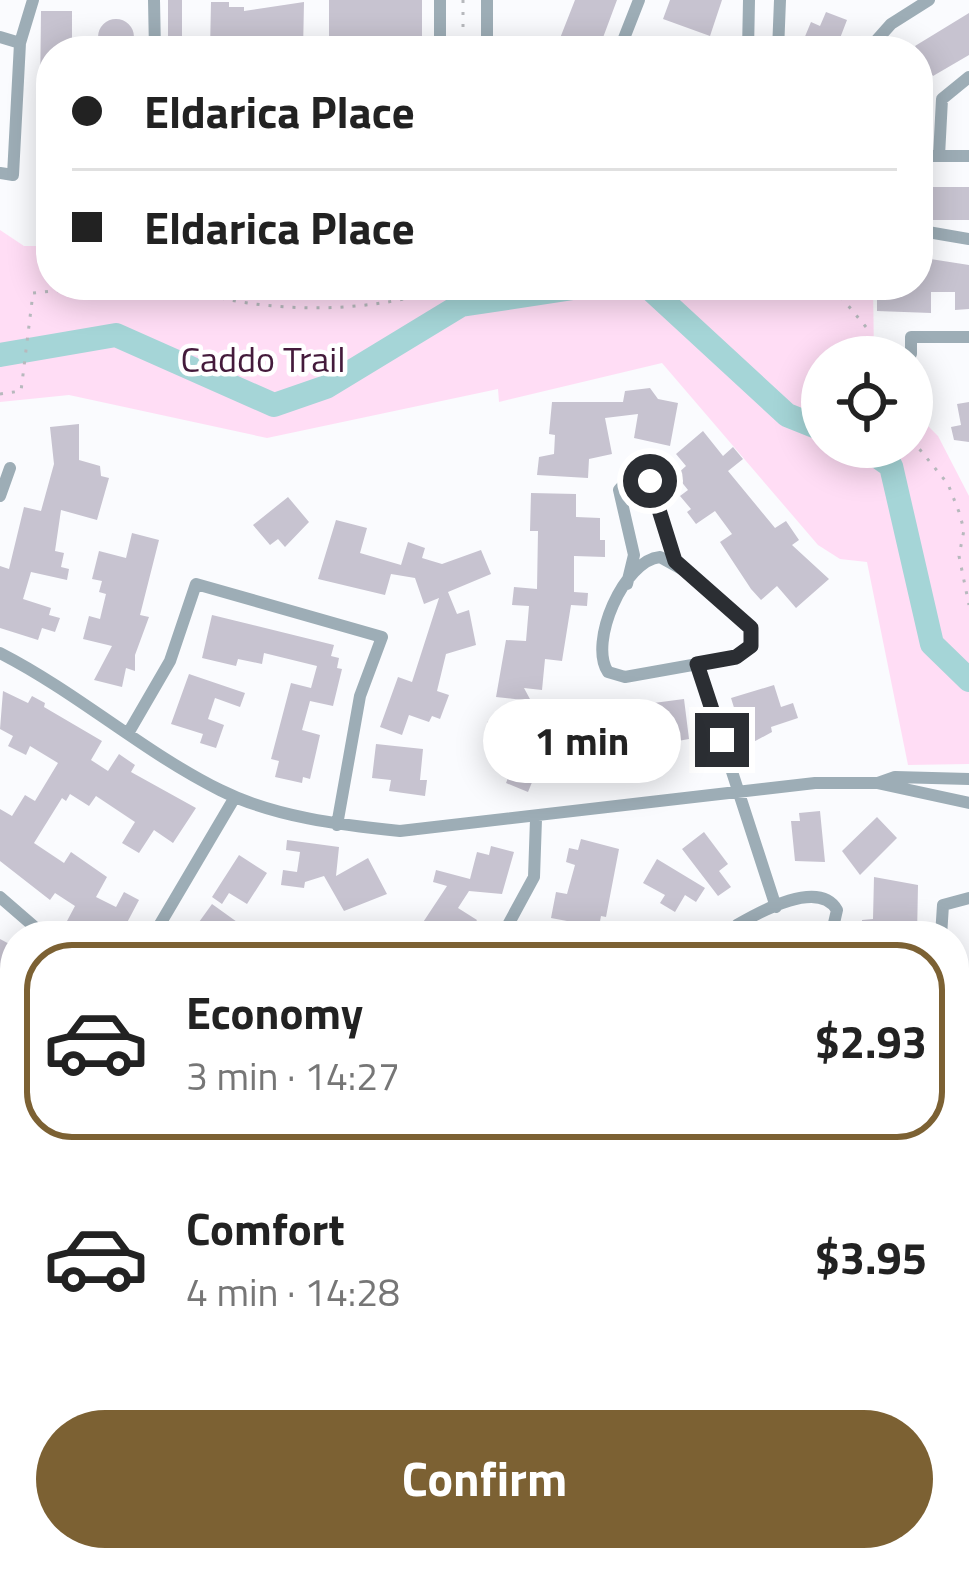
<!DOCTYPE html>
<meta charset="utf-8">
<style>
body{margin:0;font-family:"Titillium Web",sans-serif;background:#f6f6f6;color:#222;height:100vh;display:flex;flex-direction:column;font-size:45px;white-space:nowrap}
*{box-sizing:border-box;margin:0}
p{font-size:39px;color:#767676}
.icon{flex:none;width:66px;height:66px;fill:none;stroke:currentColor;stroke-width:2;stroke-linecap:round;stroke-linejoin:round}
.map{position:relative;flex:1;overflow:hidden}
.drawer{position:absolute;left:0px;top:921px;width:969px;height:651px;display:flex;flex-direction:column;background:#fff;border-radius:48px 48px 0 0;box-shadow:0 6px 30px #0003}
.drawer>*{flex:none}
.guide{position:absolute;left:36px;top:36px;width:897px;height:264px;border-radius:48px;box-shadow:0 6px 30px #0003;display:grid;align-content:center;height:264px;padding:0 36px;background:#fff}
.fabs{position:absolute;left:801px;top:336px;display:grid;gap:24px}
.fabs a{display:grid;place-items:center;width:132px;height:132px;border-radius:50%;background:#fff;box-shadow:0 6px 30px #0003;font-size:60px}
.end{position:absolute;width:54px;height:54px;margin:-27px;border:15px solid #2b2e33;background:#fff;box-shadow:0 0 0 6px #fff}
.from{border-radius:50%}
.bubble{position:absolute;height:84px;border-radius:42px;background:#fff;box-shadow:0 6px 30px #0003;font-size:39px;font-weight:700;line-height:84px;text-align:center}
.guide b{display:flex;align-items:center;gap:42px;height:114px;font-size:45px}
.guide b+b{border-top:3px solid #e0e0e0}
.guide i{width:30px;height:30px;background:#222}
ul{padding:21px 0 0;list-style:none}
li{display:flex;align-items:center;gap:36px;height:198px;margin:0 24px 18px;padding:0 12px;border:6px solid transparent;border-radius:48px}
li div{flex:1}
li b{display:block;font-size:45px}
li em{font-style:normal;font-weight:700}
li.on{border-color:#7c6133}
li>.icon{width:108px;height:108px;stroke-width:1.5}
.cta{display:flex;gap:24px;margin-top:auto;padding:24px 36px}
.cta a{flex:1;height:138px;border-radius:72px;background:#7c6133;color:#fff;font-size:48px;font-weight:700;line-height:138px;text-align:center}
.map>svg:first-child{display:block}
.green{fill:#ffddf5}
.lines{fill:none;stroke-linecap:round;stroke-linejoin:round}
.stream{stroke:#a5d5d7;stroke-width:4.5}
.river{stroke:#a5d5d7;stroke-width:24}
.building{fill:#c7c3d0}
.path{stroke:#b7b9bd;stroke-width:3;stroke-dasharray:3 9;stroke-linecap:butt}
.minor{stroke:#9dadb6;stroke-width:12}
.route{stroke:#2b2e33;stroke-width:15}
.labels{text-anchor:middle;stroke-width:9;stroke-linejoin:round;paint-order:stroke}
.park-label{font-size:36px;fill:#441a3b;stroke:#fff}
</style>
<div class="map">
<svg width="969" height="1571" viewBox="0 0 969 1571">
<rect width="100%" height="100%" fill="#fafbfe"/>
<path class="green" d="M0 230 24 246H51V285H873L874 357H822V447H912V410L938 436 969 496V764L908 765 867 562 840 559 818 545 662 363 499 402 498 389 267 438 69 395 0 402Z
M0 1031 15 1045V1111L0 1094Z
M330 1557H787V1571H330Z"/>
<g class="lines">
<path class="stream" d="M0 1080 15 1093
M457 1557 468 1571"/>
<path class="river" d="M646 285 787 415 822 429
M0 355 116 335 274 405 326 387 461 305 593 285
M864 447 891 466 932 644 969 680"/>
</g>
<path class="building" d="M168 0H182V42H168Z
M329 0H422V45L363 36 349 39V45H329Z
M575 0H617L598 51H555Z
M670 0H722L710 36 663 19Z
M211 2H229V7H244V11L304 2 303 51 269 44 210 51Z
M41 11H72V51H51V183H39Z
M826 12 847 20 837 46 799 51 811 22 820 26Z
M969 13V55L933 76 915 46Z
M98 37a18 18 0 1 1 36 0a18 18 0 1 1-36 0Z
M928 187H969V220H930Z
M924 258 969 265V309L955 310V292H931V313L877 311V285H918Z
M650 388 658 399 678 403 670 446 634 438 638 414 605 418 612 454 589 459 588 478 537 475 539 457 554 454 555 435 549 434 552 402H623L625 391Z
M969 402V442L954 440 951 427 961 425 957 404Z
M79 424V460L100 466 101 476 109 478 97 520 61 510 55 551 64 553 61 567 69 569 67 580 31 572 23 599 51 608 49 615 60 618 55 632 42 628 38 640 0 628V566L9 569 24 507 41 511 54 464 50 427Z
M703 431 723 456 733 447 743 459 728 471 775 528 786 521 799 540 792 545 829 579 796 608 777 586 761 600 751 589 720 542 732 534 715 511 696 524 687 512 691 509 680 496 688 490 676 475 686 466 676 454Z
M531 493 576 494V517L600 518V540H605V557L574 556V592L588 593 587 606 571 605 562 661 545 659 542 690 524 688 531 701 496 697 506 640 526 641 529 606 512 605 514 587 537 589 538 531H530Z
M288 497 309 522 285 547 278 539 270 545 253 525Z
M336 520 367 528 360 553 401 565 408 542 425 548 422 558 442 564 481 550 491 574 448 592 457 614 469 610 476 645 446 654 437 691 449 695 440 719 432 716 429 722 409 715 402 735 380 727 398 677 412 682 439 598 424 604 415 578 391 574 385 595 318 579Z
M132 533 159 540 140 615 149 617 135 655V671L126 668 122 687 94 680 112 646 83 639 89 616 100 619 106 594 99 592 102 581 92 579 99 551 126 558Z
M212 615 334 645 331 656 339 658 337 668 342 669 333 706 310 701 302 730 320 735 310 779 303 777 302 783 275 777 279 761 271 759 291 683 311 688 317 666 264 653 262 664 238 659 236 666 202 658Z
M189 674 245 693 240 707 215 698 208 719 224 725 216 748 200 743 203 734 171 724Z
M774 685 781 707 793 703 798 718 771 727 772 732 746 746 731 698Z
M3 691 28 703 32 696 45 703 44 707 102 741 91 760 108 771 119 754 135 765 131 772 196 808 173 843 154 830 139 853 122 843 135 822 96 796 89 806 70 794 66 801 62 798 34 843 64 863 71 852 107 877 96 897 116 907 124 892 139 900 121 934 112 929 108 936H95L67 921 75 906 55 893 50 900 0 861V809L12 816 25 795 35 801 58 763 30 746 26 755 8 746 13 736 0 729Z
M684 699 689 739 678 741 677 734 646 739 645 730 617 732 619 753 630 752 632 768H604L603 762 580 764 577 736 589 720 647 715 646 704Z
M531 701 548 714 549 729 566 736 548 780 535 775 528 792 506 783 516 758 506 736 487 722Z
M376 744 423 749 420 780H427L425 796 389 791 391 780 372 778Z
M820 811 825 862 795 861 791 821H800L799 813Z
M877 817 897 838 860 875 842 851Z
M704 832 728 864 719 871 731 887 718 896 682 849Z
M581 839 619 849 606 917 601 916 599 927 551 918 556 892 567 894 575 865 566 862 569 848 578 850Z
M287 840 339 847 336 876 368 858 387 894 344 911 324 876 305 882 304 888 281 885 283 870 297 872 300 852 286 850Z
M491 846 514 852 502 894 469 891 458 908 477 920 467 936H414L447 886 433 882 436 870 470 879 477 852 489 855Z
M239 855 267 873 247 904 229 893 222 904 212 897Z
M657 859 705 888 696 902 685 895 675 912 660 903 665 895 643 883Z
M874 877 918 885 917 936H862V920L873 919Z
M212 904 244 927 238 936H189Z
M644 924H692L693 936H644Z
M0 939 15 947V1015L0 1007Z
M0 1495 15 1504V1545L0 1535Z
M954 1544 969 1545V1571H805V1557H954Z
M80 1557H157L161 1569 121 1571 118 1562 100 1571H53Z"/>
<g class="lines">
<path class="path" d="M463 51V0
M175 285C258 315 369 316 453 285
M821 285 841 297 851 285
M841 297 866 327 867 357
M0 394 21 391 33 293 116 285
M912 440 948 484 959 512 964 530 959 556 969 605
M0 1061 15 1067
M493 1557 507 1571
M340 1571 356 1566 369 1571
M727 1571 730 1557"/>
<path class="minor" d="M154 0 155 51
M0 37 20 43 13 175 0 173
M20 43 33 0
M440 51V0
M487 51V0
M619 51 639 0
M748 51 749 0
M778 51 780 0
M867 51 891 24 929 0
M918 156H969
M939 156 942 99 969 77
M918 212 922 231 969 239
M911 354V337H969
M0 496 10 468
M627 584 634 555 619 490 632 475 652 483 675 561 751 628V647L737 657 625 677 608 672C588 643 624 560 660 557L687 572
M0 653C78 693 145 753 220 790 274 817 341 825 400 831L815 783H877L969 803
M697 664 776 907
M130 730 170 661 196 584 382 637 360 696 337 825
M878 783 895 777 969 779
M0 897 45 936
M153 936 235 797
M277 936 281 930
M502 936 534 877 536 819
M740 936 737 925C761 911 819 879 837 910L831 936
M941 936 943 905 969 898
M954 992H969
M0 1178 15 1151
M0 1256 15 1262
M954 1284 969 1285
M0 1343 15 1340
M954 1435 969 1438
M239 1557 269 1571
M0 1570 1 1571
M16 1571 33 1557"/>
</g>
<g class="lines">
<path class="route" d="M650 481 675 561 751 628V646L736 657 697 664 722 740"/>
</g>
<g class="labels">
<g class="park-label">
<text x="263" y="372">Caddo Trail</text>
</g>
</g>
</svg>
<div class="fabs">
<a><svg class="icon" aria-label="locate" viewBox="0 0 24 24"><circle cx="12" cy="12" r="6"/><path d="M12 2v4M12 18v4M2 12h4M18 12h4"/></svg></a>
</div>
<i class="end from" style="left:650px;top:481px"></i>
<i class="end" style="left:722px;top:740px"></i>
<div class="bubble" style="left:483px;top:699px;width:198px">1 min</div>
<div class="guide">
<b><i class="from"></i>Eldarica Place</b>
<b><i></i>Eldarica Place</b>
</div>
<section class="drawer">
<ul>
<li class="on"><svg class="icon" aria-label="car" viewBox="0 0 24 24"><path d="M5 17H2v-5l4-1 3-4h7l3 4 3 1v5h-3M9 17h6M6 11h13"/><circle cx="7" cy="17" r="2"/><circle cx="17" cy="17" r="2"/></svg><div><b>Economy</b><p>3 min · 14:27</p></div><em>$2.93</em></li>
<li><svg class="icon" aria-label="car" viewBox="0 0 24 24"><path d="M5 17H2v-5l4-1 3-4h7l3 4 3 1v5h-3M9 17h6M6 11h13"/><circle cx="7" cy="17" r="2"/><circle cx="17" cy="17" r="2"/></svg><div><b>Comfort</b><p>4 min · 14:28</p></div><em>$3.95</em></li>
</ul>
<div class="cta"><a>Confirm</a></div>
</section>
</div>
